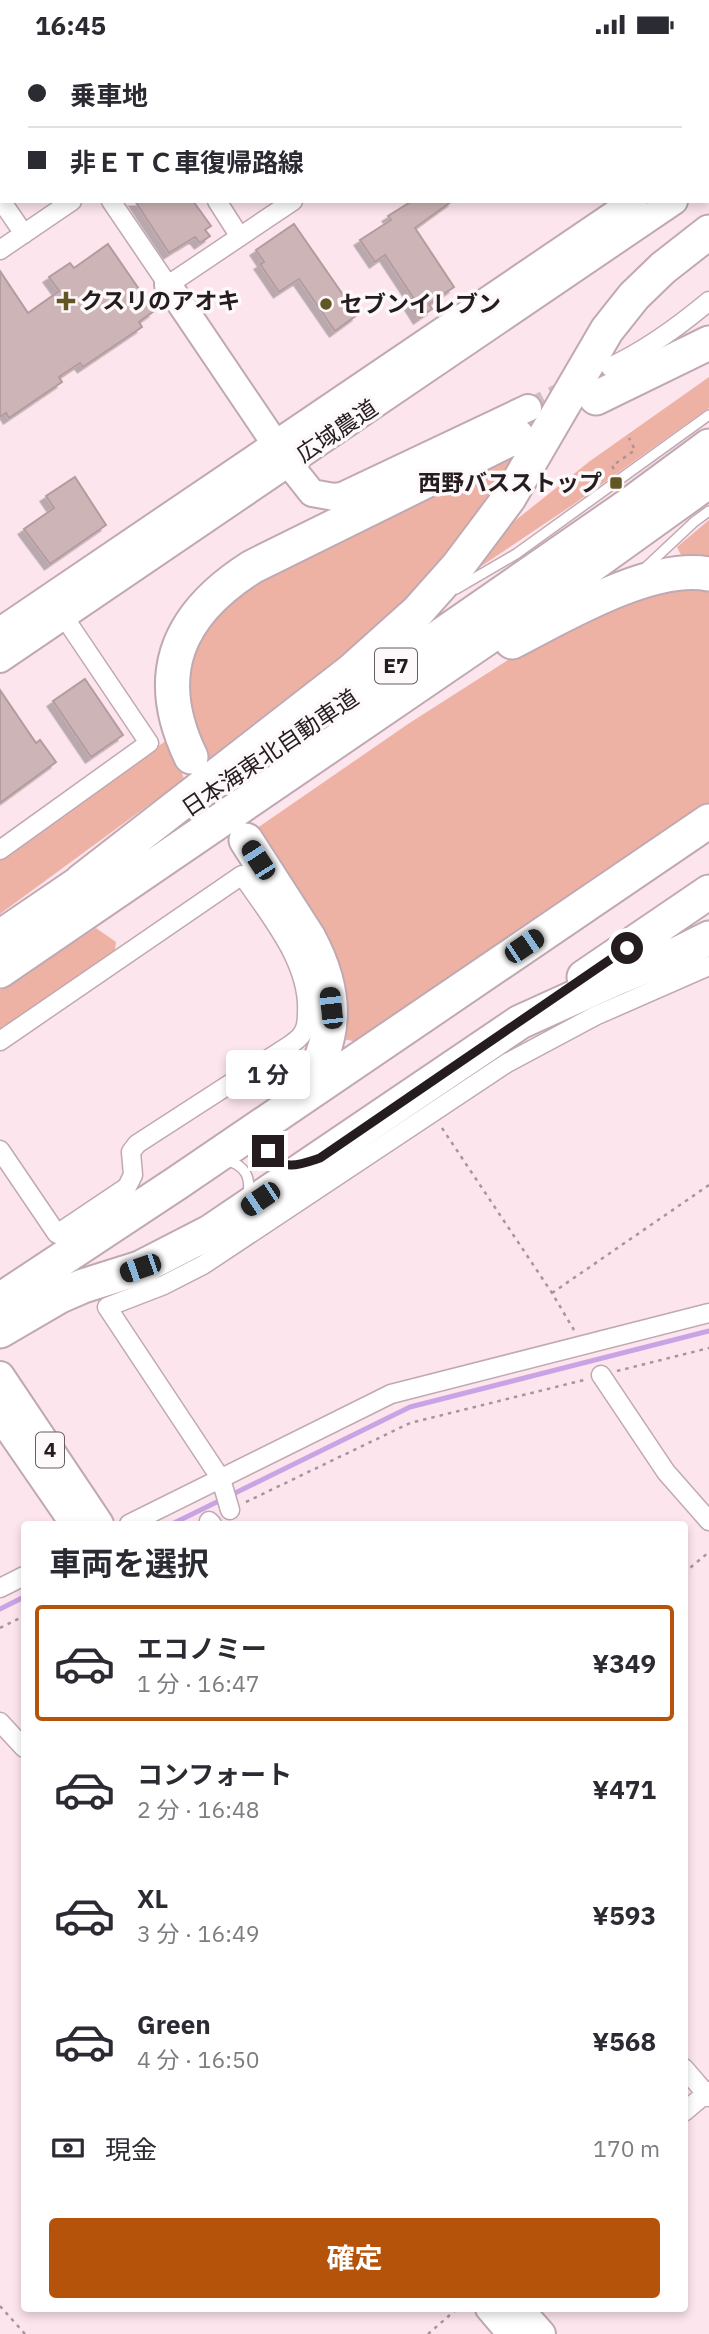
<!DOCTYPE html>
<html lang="ja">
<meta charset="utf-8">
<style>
body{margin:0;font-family:"IBM Plex Sans","Noto Sans JP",sans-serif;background:#f7f7f7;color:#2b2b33;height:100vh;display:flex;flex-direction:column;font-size:26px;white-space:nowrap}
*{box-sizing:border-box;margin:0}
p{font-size:23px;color:#7c7c81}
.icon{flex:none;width:38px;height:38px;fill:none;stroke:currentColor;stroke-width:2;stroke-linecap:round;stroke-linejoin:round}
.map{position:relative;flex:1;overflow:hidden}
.drawer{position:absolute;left:21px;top:1472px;width:667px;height:791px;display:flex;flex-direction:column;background:#fff;border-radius:7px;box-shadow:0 4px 10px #0003}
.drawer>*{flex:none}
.guide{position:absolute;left:0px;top:0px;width:710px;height:154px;box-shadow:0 4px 10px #0003;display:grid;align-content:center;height:154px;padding:0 28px;background:#fff}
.end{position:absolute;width:32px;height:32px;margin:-16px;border:9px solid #251c20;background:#fff;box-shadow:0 0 0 4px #fff}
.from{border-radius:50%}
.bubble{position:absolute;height:49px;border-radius:7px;background:#fff;box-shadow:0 4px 10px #0003;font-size:23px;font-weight:700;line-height:49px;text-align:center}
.car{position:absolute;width:21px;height:42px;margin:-21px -10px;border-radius:9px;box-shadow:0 0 5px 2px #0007;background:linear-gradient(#222 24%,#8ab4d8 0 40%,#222 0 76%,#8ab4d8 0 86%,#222 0)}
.guide b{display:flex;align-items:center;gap:24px;height:66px;font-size:26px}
.guide b+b{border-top:2px solid #e1e1e2}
.guide i{width:18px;height:18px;background:#2b2b33}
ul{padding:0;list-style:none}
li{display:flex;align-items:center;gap:21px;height:116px;margin:0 14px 10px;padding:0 14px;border:4px solid transparent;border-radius:7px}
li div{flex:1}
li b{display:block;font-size:26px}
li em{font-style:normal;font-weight:700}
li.active{border-color:#b45309}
li>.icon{width:63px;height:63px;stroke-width:1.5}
h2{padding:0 28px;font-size:32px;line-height:84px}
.pay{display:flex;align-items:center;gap:18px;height:77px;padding:0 28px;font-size:26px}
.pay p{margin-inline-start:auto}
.cta{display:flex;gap:14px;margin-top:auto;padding:14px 28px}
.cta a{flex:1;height:80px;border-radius:7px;background:#b45309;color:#fff;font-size:28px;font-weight:700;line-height:80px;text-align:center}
.status{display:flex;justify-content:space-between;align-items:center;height:49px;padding:0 35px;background:#fff;direction:ltr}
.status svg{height:19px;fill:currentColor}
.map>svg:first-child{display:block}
.green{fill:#eeb2a4}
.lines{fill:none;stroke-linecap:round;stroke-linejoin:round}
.stream{stroke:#c8a4e5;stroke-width:5}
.building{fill:#cdb4b6;stroke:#b49b9d;stroke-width:2;filter:url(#shadow)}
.street-tunnel{stroke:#d2bdc5;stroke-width:18;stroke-dasharray:18 9;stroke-linecap:butt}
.lane-casing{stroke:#c0a9b2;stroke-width:12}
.street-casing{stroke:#c0a9b2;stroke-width:21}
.secondary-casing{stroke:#c0a9b2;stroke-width:30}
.primary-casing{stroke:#c0a9b2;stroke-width:32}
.highway-casing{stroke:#c0a9b2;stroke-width:37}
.path{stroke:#a7959c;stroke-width:2.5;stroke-dasharray:3.5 5;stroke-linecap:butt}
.lane{stroke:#fff;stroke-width:9}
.street{stroke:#fff;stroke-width:18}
.secondary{stroke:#fff;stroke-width:26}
.primary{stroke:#fff;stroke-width:28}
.highway{stroke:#fff;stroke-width:33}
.route{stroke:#251c20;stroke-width:9}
.poi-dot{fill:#625724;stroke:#fdf8fa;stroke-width:2.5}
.labels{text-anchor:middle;stroke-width:7;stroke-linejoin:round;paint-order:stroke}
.shield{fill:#fdf8fa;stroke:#665e61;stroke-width:2}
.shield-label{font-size:21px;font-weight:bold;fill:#251c20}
.poi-label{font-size:23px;font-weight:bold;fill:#251c20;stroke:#fdf8fa;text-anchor:start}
.street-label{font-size:23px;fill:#251c20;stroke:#fdf8fa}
</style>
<div class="status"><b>16:45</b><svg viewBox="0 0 49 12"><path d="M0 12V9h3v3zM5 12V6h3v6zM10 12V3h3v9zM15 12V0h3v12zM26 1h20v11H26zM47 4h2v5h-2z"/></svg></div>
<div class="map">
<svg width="709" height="2285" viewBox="0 0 709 2285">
<defs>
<filter id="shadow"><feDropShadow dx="-5.5" dy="5.5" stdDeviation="0" flood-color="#0004"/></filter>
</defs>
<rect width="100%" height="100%" fill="#fde5ee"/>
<path class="green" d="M709 328V359L574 455 480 518 475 510 487 494 590 412Z
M529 396 436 520 388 567 337 610 208 710 193 675 186 649 187 611 196 592 251 528Z
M709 471V515L685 514 677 498Z
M683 536 709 539V759L362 994 343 990 253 782 408 675 530 597 590 565Z
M170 689 184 730 0 865V808Z
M96 879 116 893 114 908 0 987V941Z"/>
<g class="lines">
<path class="stream" d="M172 1475 410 1358 709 1282
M0 1560 24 1548"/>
</g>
<path class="building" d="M135 152H193L211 177 205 181 210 187 200 194 195 188 169 204Z
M412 152H452L415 179 454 238 429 255 432 260 419 269 409 253 414 250 385 206 375 213 360 191 391 171 388 167Z
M294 175 357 266 335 282 299 230 279 243 260 215 264 213 256 201Z
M108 195 154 262 139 273 142 278 83 318 80 314 59 328 62 333 9 369 6 364 0 368V222L28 264 59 242 49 228 70 214 74 219Z
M75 428 106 476 50 515 24 480 54 459 46 447Z
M85 630 123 686 91 708 53 652Z
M0 641 36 694 40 691 56 713 0 754Z"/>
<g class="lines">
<path class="street-tunnel" d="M528 359 569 338"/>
<defs>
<path id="lane" d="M645 519 694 473 709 462
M456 540 516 505 709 366
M266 1083C264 1102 272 1113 292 1116
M227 1112C246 1116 252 1130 247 1148"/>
<path id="street" d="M9 0 10 2
M113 0 114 2
M210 0 212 2
M306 0 307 2
M622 0 623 2
M48 2 51 0
M365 2 367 0
M517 2 519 0
M0 31 2 30
M0 150 24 185
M111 152 168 236 293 152
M217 152 240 188
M0 201 72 152
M610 318C646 301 678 278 709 252
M0 801 149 694 58 559
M0 992 242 826C269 866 310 913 307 964 307 970 306 980 302 985 300 989 294 993 290 996L137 1095 131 1103 133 1126 127 1138 57 1185 0 1101
M601 1326 666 1423 709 1472
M230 1461 221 1430 107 1258 164 1236 203 1216 507 1014 595 967 709 917
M209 1472 212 1475
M129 1475 391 1345 709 1264
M0 1539 24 1527
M0 1673 24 1699
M684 2019 709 2048
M684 2063 709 2042"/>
<path id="secondary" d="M709 129V128
M168 236 289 415 312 444 334 448 342 447 528 359
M0 582 634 152
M0 610 674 152"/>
<path id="primary" d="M0 1327 99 1475
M0 1366 75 1475
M490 2259 512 2285
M518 2259 541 2285"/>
<path id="highway" d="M596 349 709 294
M512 593C563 567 651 514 709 525
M339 657 629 456 709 397
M191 708C151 625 178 565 252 518L517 387
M246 791 309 889C340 947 337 991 302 1046
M81 832 351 622 418 562 458 517 509 449 607 281 634 247 663 219 709 183
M0 888 100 820
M0 922 553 544 709 432
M584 928 709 843
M0 1251 177 1134 709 772
M0 1282 60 1247 83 1237 140 1219 210 1183 520 973 617 929 681 903 709 889"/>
</defs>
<use href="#lane" class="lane-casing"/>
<use href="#street" class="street-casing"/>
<use href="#secondary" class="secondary-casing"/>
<use href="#primary" class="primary-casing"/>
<use href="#highway" class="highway-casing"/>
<path class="path" d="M614 420 612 417 635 401 629 389
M442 1079 552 1244 574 1281
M552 1244 709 1136
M617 1322 709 1299
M246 1453 410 1374 584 1331
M684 1524 709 1503
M0 1579 24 1567
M0 2257 25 2285
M428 2285 458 2259"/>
<use href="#lane" class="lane"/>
<use href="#street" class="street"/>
<use href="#secondary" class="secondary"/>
<use href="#primary" class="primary"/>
<use href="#highway" class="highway"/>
</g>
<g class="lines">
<path class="route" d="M268 1102C283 1123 299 1116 320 1109L627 899"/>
</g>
<g class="poi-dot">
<path d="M62.5 241.5h7v7h7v7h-7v7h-7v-7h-7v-7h7z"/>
<circle cx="326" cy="255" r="7"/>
<rect x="609" y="427" width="14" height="14" rx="3.5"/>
</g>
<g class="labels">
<g class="shield">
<rect x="375" y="599.5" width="42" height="35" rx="5"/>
<rect x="36" y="1383.5" width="28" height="35" rx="5"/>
</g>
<g class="shield-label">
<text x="396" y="624">E7</text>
<text x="50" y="1408">4</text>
</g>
<g class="poi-label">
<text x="80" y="260">クスリのアオキ</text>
<text x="340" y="263">セブンイレブン</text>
<text x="602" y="442" text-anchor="end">西野バスストップ</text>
</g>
<g class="street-label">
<text transform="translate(337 382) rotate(-34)" y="8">広域農道</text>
<text transform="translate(270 704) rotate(-34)" y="8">日本海東北自動車道</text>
</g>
</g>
</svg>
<i class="end from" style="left:627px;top:899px"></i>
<i class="end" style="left:268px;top:1102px"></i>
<div class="bubble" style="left:226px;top:1001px;width:84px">1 分</div>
<i class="car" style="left:258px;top:811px;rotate:327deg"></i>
<i class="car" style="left:524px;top:897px;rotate:56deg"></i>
<i class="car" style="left:331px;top:959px;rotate:354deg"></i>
<i class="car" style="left:260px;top:1150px;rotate:236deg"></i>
<i class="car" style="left:140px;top:1219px;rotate:251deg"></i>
<div class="guide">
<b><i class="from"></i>乗車地</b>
<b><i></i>非ＥＴＣ車復帰路線</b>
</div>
<section class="drawer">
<h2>車両を選択</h2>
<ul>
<li class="active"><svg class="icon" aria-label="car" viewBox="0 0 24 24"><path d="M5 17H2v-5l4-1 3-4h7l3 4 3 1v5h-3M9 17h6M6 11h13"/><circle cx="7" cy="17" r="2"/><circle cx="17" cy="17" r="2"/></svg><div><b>エコノミー</b><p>1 分 · 16:47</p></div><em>¥349</em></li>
<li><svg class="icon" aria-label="car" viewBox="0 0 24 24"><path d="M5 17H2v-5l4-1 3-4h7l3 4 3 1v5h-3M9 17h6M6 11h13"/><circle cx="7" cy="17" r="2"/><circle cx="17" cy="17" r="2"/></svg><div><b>コンフォート</b><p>2 分 · 16:48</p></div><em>¥471</em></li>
<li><svg class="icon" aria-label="car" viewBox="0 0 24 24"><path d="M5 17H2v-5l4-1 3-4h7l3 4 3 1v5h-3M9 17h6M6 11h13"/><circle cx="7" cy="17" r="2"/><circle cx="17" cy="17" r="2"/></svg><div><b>XL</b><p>3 分 · 16:49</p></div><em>¥593</em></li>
<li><svg class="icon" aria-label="car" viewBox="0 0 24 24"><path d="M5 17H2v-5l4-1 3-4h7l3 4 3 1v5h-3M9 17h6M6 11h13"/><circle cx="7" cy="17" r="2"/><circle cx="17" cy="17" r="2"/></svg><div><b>Green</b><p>4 分 · 16:50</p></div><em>¥568</em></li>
</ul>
<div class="pay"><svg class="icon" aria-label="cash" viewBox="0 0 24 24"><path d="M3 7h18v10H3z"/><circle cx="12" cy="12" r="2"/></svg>現金<p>170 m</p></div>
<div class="cta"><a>確定</a></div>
</section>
</div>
